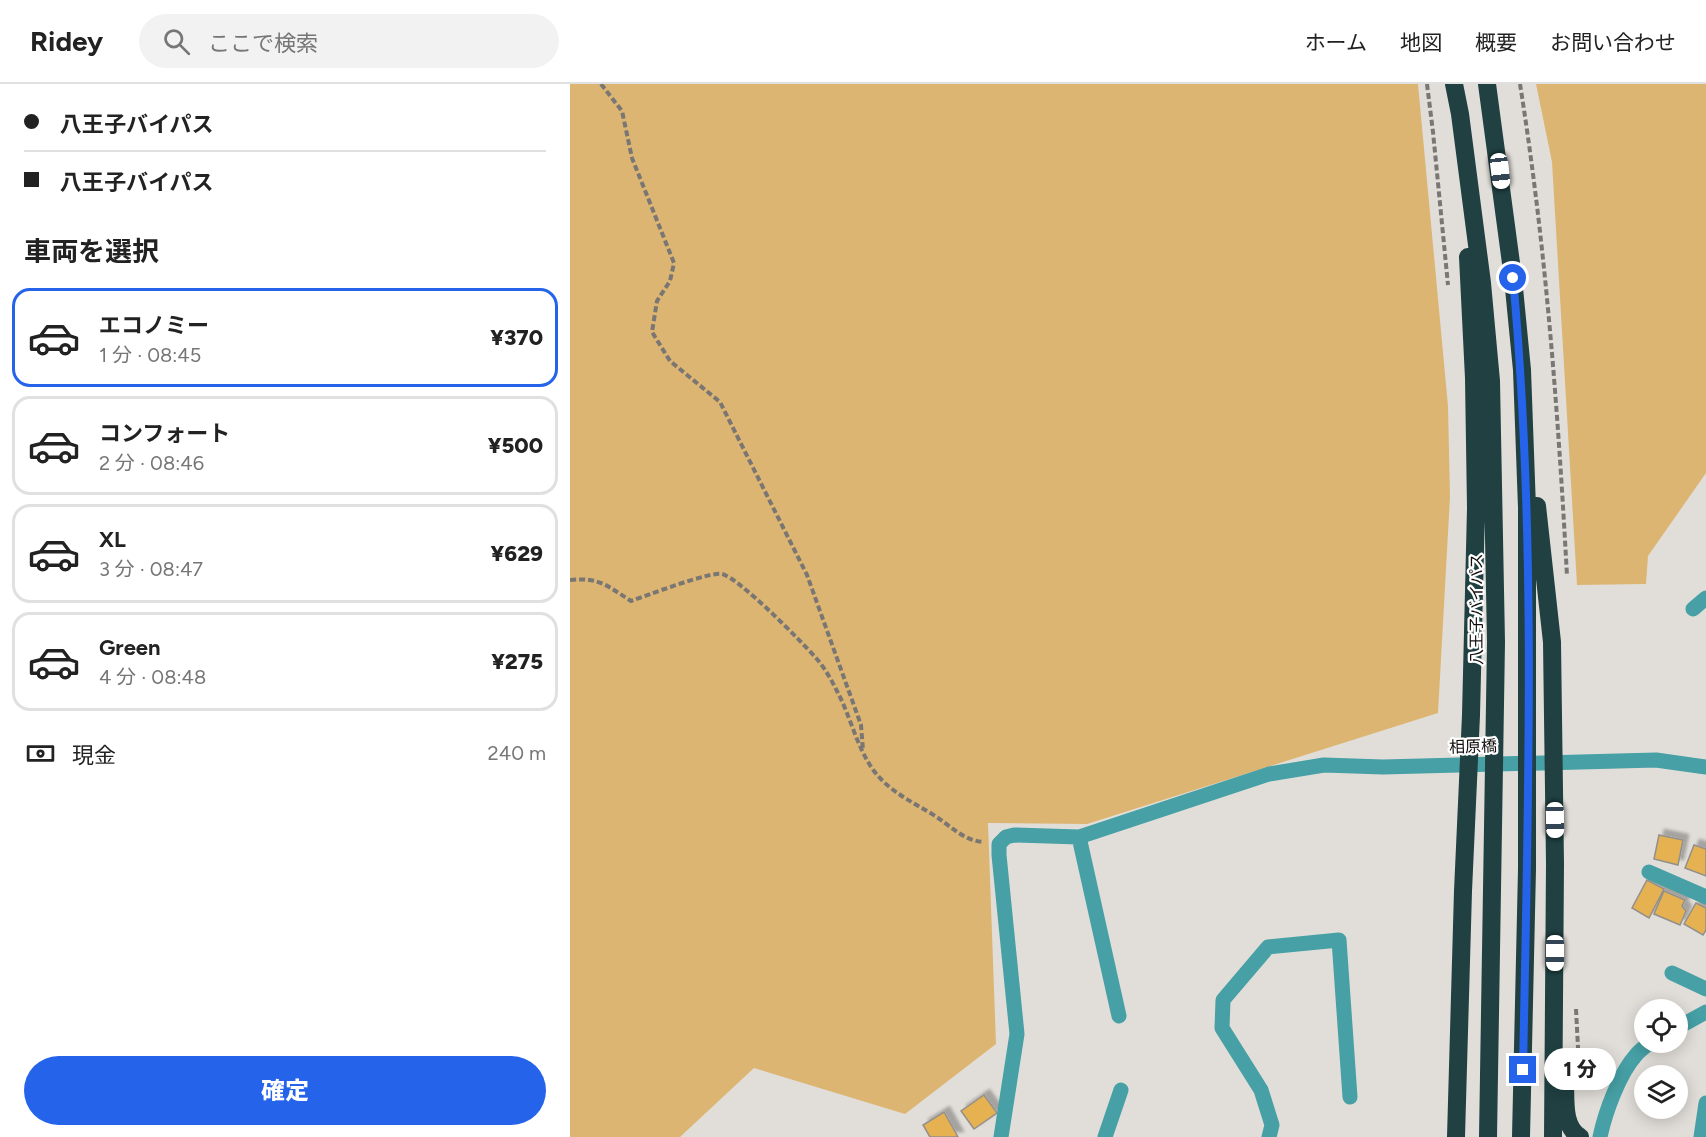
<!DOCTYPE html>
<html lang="ja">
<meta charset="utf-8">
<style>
body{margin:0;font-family:Figtree,"Noto Sans JP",sans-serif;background:#f2f2f2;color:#222;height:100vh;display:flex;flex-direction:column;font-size:22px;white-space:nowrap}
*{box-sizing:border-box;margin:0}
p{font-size:20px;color:#767676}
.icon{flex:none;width:33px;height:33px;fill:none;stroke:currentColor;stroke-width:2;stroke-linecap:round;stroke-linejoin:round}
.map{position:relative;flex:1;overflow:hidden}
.side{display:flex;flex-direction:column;background:#fff;width:570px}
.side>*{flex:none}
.top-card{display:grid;align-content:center;height:132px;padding:0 24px;background:#fff}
.buttons{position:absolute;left:1064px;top:915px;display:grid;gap:12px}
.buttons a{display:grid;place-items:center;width:54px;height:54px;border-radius:50%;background:#fff;box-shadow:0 3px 15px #0003;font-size:30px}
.end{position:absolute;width:27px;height:27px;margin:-14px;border:8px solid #2563eb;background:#fff;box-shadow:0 0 0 3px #fff}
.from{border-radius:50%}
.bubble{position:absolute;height:42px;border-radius:21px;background:#fff;box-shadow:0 3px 15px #0003;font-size:20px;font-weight:800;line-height:42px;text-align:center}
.car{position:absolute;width:18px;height:36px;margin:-18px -9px;border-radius:8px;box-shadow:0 0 4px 2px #0007;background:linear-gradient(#fff 24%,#345 0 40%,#fff 0 76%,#345 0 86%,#fff 0)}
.top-card b{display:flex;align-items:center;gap:21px;height:57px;font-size:22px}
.top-card b+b{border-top:2px solid #e0e0e0}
.top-card i{width:15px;height:15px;background:#222}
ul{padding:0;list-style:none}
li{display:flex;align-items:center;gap:18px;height:99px;margin:0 12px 9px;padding:0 12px;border:3px solid #e0e0e0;border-radius:18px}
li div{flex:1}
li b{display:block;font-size:22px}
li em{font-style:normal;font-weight:800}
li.current{border-color:#2563eb}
li>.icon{width:54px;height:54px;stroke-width:1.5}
h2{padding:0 24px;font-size:27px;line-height:72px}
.pay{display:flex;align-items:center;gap:15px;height:66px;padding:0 24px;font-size:22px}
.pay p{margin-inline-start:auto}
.button{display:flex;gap:12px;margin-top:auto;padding:12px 24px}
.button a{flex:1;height:69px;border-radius:36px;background:#2563eb;color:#fff;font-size:24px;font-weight:800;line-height:69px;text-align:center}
header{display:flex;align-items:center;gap:36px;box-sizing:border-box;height:84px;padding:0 30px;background:#fff;border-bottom:2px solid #e0e0e0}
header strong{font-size:28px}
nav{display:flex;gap:33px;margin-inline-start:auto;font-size:21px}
.search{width:420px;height:54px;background:#f2f2f2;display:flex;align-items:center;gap:15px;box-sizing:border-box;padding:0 21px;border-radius:33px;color:#767676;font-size:22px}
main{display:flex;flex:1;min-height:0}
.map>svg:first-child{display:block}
.green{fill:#ddb572}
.building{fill:#e6b151;stroke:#93908b;stroke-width:1.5;filter:url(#shadow)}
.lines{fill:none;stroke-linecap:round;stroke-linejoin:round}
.path{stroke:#797673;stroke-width:4;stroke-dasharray:6 3;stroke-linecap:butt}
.minor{stroke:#46a0a5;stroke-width:15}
.highway{stroke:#204042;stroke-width:18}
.route{stroke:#2563eb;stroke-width:8}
.labels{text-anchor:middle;stroke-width:4.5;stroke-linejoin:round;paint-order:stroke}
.street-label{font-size:16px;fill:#110f0e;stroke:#fff}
</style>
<header>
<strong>Ridey</strong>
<div class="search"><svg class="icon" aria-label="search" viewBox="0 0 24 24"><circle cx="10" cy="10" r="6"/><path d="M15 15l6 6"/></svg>ここで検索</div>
<nav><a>ホーム</a><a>地図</a><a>概要</a><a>お問い合わせ</a></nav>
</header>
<main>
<section class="side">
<div class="top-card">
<b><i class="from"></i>八王子バイパス</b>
<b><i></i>八王子バイパス</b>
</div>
<h2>車両を選択</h2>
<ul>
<li class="current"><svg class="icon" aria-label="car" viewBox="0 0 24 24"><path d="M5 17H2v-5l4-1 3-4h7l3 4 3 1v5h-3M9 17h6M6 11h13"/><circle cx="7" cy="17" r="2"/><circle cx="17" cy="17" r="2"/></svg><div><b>エコノミー</b><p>1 分 · 08:45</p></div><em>¥370</em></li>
<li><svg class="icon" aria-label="car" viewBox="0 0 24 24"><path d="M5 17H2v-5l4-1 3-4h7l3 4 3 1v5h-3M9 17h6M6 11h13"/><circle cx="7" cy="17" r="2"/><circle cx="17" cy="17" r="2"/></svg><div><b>コンフォート</b><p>2 分 · 08:46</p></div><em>¥500</em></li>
<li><svg class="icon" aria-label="car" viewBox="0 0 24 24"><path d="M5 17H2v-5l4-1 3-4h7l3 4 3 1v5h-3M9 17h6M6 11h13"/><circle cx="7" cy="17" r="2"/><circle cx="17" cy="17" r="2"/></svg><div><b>XL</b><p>3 分 · 08:47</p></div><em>¥629</em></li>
<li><svg class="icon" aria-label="car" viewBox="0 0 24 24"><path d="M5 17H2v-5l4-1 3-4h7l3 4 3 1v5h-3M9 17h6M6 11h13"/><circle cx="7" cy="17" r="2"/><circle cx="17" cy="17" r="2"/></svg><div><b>Green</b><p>4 分 · 08:48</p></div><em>¥275</em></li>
</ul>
<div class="pay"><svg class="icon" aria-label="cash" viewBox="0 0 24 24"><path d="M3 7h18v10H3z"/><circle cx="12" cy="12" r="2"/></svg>現金<p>240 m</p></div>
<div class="button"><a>確定</a></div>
</section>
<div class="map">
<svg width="1136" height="1053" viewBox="0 0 1136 1053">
<defs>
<filter id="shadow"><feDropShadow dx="5.5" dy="-5.5" stdDeviation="1.5" flood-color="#0004"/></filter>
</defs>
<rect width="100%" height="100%" fill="#e1ded9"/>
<path class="green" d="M0 0H848L878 322 880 413 868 629 517 740 418 739 426 960 335 1030 184 984 110 1053H0Z
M966 0H1136V389L1078 472 1076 500 1007 501 982 78Z"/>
<path class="building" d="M1089 751 1113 756 1108 781 1084 775Z
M1124 761 1136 765V792L1115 784Z
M1077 796 1094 805 1079 834 1062 824Z
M1094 807 1115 816 1112 822 1116 827 1110 841 1084 830Z
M1126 819 1136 824V846L1133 851 1114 840Z
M414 1011 427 1029 404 1045 391 1027Z
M374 1028 388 1053H360L353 1041Z"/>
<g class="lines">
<path class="path" d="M31 0 52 27 62 74 104 179 100 197 87 217 82 248 100 277 150 318 237 491 291 641 293 666
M857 0 863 48 878 201
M950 0C976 163 988 327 997 492
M0 496C30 493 37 502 61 517 75 512 141 487 152 490 169 494 232 558 246 574 255 584 262 597 268 609 281 634 287 664 304 687 320 708 341 717 362 730 380 741 392 756 413 758
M1006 925 1009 983"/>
<path class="minor" d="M1123 525 1136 514
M509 753 549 932
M1079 788 1136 813
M1102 889 1136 905
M1107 944 1136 928
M431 1053 447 950 429 771V760L436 753 444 751 509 753 699 690 754 681 813 683 1086 676 1136 683
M535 1053 551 1006
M699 1053 702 1041 691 1006 652 944 653 916 698 863 769 856 780 1013
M1030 1053C1035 1029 1049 990 1066 971 1070 966 1076 962 1081 958
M1131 1053 1136 1019"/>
<path class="highway" d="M884 0 890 30 912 199 921 297 926 558 918 1053
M917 0 943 194 952 286 957 424V785L951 1053
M967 422 982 558 985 780 983 1053
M995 996C996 1015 992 1042 1010 1053
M886 1053 893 807 901 631 906 424 904 294 898 173"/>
</g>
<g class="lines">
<path class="route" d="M943 194C967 457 958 722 953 986"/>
</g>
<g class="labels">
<g class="street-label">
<text transform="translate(906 525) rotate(-90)" y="6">八王子バイパス</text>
<text transform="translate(903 662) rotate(-2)" y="6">相原橋</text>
</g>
</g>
</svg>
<div class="buttons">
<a><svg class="icon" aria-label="locate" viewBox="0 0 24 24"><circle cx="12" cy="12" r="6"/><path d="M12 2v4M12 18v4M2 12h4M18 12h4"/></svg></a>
<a><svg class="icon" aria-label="layers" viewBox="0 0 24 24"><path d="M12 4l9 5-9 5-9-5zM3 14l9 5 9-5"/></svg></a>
</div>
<i class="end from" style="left:943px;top:194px"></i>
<i class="end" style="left:953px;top:986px"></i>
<div class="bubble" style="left:974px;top:964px;width:72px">1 分</div>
<i class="car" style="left:930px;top:87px;rotate:173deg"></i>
<i class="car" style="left:985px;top:736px;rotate:179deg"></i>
<i class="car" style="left:985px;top:869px;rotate:180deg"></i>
</div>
</main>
